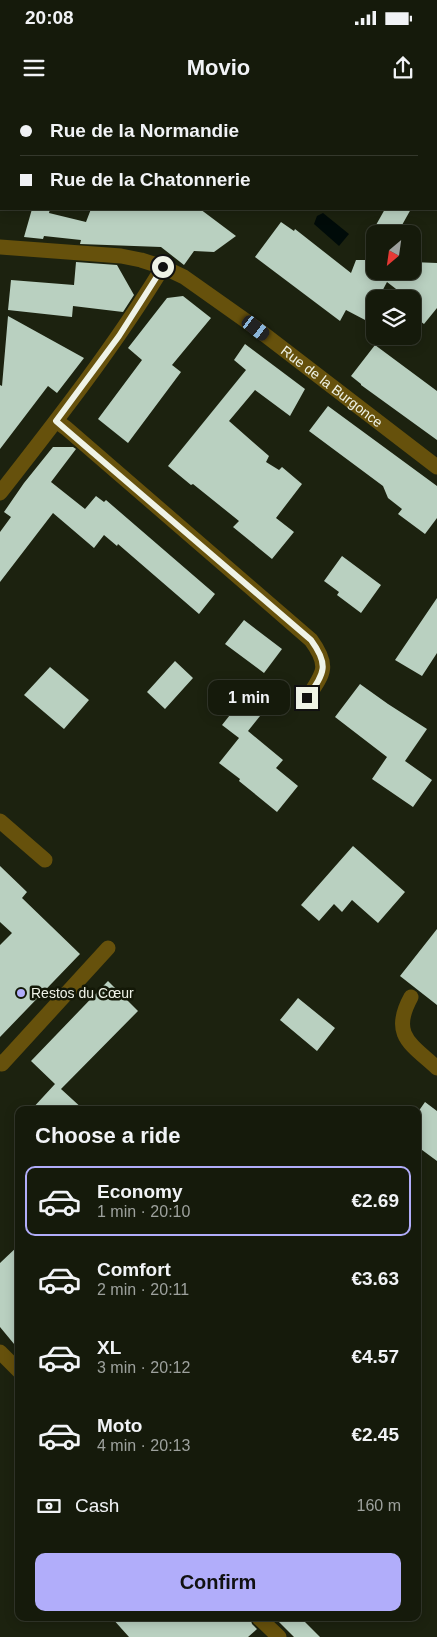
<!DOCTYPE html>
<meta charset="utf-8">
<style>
body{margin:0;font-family:Helvetica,sans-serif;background:#222719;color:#f1f3f6;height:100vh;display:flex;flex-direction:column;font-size:19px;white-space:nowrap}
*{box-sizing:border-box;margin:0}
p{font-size:16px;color:#9da19d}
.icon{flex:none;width:28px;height:28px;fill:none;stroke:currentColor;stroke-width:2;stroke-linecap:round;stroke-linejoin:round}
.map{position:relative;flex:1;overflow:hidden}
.details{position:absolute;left:15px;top:1006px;width:406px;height:515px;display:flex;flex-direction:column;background:#151a0b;border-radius:10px;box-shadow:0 2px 12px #0003,0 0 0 1px #34382c}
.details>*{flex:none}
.hud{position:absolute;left:0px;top:0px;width:438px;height:110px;box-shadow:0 2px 12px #0003,0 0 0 1px #34382c;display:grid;align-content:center;height:110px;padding:0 20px;background:#151a0b}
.needle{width:32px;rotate:209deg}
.tools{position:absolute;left:366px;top:125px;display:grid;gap:10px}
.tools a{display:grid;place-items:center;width:55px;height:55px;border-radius:10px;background:#151a0b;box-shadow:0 2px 12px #0003,0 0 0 1px #34382c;font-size:25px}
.end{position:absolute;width:22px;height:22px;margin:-11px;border:6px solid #eff3e7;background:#111;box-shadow:0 0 0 2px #111}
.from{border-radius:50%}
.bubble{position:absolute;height:35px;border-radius:10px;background:#151a0b;box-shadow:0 2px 12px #0003,0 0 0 1px #34382c;font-size:16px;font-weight:700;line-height:35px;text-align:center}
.car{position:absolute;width:15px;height:30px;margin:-15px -8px;border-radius:6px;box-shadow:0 0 4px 1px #0007;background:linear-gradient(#222 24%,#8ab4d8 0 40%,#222 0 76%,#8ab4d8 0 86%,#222 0)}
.hud b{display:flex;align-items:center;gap:18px;height:48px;font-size:19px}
.hud b+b{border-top:1px solid #34382c}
.hud i{width:12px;height:12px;background:#f1f3f6}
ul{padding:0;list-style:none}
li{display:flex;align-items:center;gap:15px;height:70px;margin:0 10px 8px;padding:0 10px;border:2px solid transparent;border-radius:10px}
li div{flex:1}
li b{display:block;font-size:19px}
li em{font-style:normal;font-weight:700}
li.current{border-color:#b1adfa}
li>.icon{width:45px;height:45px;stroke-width:1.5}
h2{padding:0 20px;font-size:22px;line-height:60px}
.pay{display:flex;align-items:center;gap:12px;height:55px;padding:0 20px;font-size:19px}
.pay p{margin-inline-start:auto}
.action{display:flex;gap:10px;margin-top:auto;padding:10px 20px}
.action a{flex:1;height:58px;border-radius:10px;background:#b1adfa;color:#111;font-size:20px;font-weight:700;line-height:58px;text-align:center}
.status{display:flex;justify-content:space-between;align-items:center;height:35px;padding:0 25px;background:#151a0b;direction:ltr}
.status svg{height:14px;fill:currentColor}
header{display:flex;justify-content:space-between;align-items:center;height:65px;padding:0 20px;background:#151a0b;font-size:22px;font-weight:700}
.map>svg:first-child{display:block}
.water{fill:#000b09}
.building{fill:#b9d0c0}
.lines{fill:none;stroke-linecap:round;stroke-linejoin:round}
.minor{stroke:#66510c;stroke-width:15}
.route{stroke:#eff3e7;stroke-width:6}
.poi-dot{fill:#b1adfa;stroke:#131807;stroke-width:2}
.labels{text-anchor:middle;stroke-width:5;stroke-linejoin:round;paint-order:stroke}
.street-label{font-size:14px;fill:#eff3e7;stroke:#131807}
.poi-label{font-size:14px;fill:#eff3e7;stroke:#131807;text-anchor:start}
</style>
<div class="status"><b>20:08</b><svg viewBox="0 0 49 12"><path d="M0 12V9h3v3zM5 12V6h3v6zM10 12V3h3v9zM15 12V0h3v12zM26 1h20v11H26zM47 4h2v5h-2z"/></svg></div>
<header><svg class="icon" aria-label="menu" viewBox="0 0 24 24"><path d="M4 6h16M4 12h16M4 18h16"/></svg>Movio<svg class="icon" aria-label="share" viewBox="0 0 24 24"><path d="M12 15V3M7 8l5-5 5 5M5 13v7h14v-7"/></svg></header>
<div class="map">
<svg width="437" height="1537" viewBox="0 0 437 1537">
<rect width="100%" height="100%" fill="#1c220f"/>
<path class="water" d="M323 113 349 134 339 146 314 124 317 116Z"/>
<path class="building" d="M32 109H50L49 113 86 122 91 109H200L236 136 214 152 194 151 184 165 161 147 80 144 81 140 44 136 43 139 24 137Z
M385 109H411L397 134H392L376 125Z
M281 122 294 131 295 129 351 173 356 160H375V171H412V162L437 163V208L424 224 412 215V199H409L387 182 378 199H375V205L367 221 346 210 340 221 255 157Z
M76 162 117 165 134 195 123 212 73 206 72 217 8 210 11 180 74 185Z
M183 196 211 218 172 265 181 272 128 343 98 319 142 260 128 248 167 198Z
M8 216 84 258 57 293 48 286 0 349V285L2 286Z
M245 244 305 289 290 316 255 290 229 321 269 356 266 362 279 370 282 367 302 384 276 418 294 432 272 459 233 427 239 421 193 384 191 385 168 366 246 270 234 260Z
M375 245 437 291V340L361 285V284L351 276Z
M328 306 437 386V418L425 434 398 414 402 409 388 398 383 386 309 331Z
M53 347H73L76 349 51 382 85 409 96 396 104 402 106 400 215 494 199 514 118 444 117 446 104 435 94 448 53 413 0 482V432L11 417 4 412 24 383Z
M342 456 381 485 361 513 337 495 339 492 324 481Z
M437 498V553L422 576 395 560Z
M244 520 282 549 264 573 225 544Z
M175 561 193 578 165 609 147 592Z
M50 567 89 600 64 629 24 595Z
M360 584 388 604 427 629 405 661 432 680 413 707 372 679 387 657 335 617Z
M253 586 272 601 248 631 283 660 276 668 298 686 277 712 239 681 240 679 219 663 239 638 222 625Z
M353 746 405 792 378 823 352 800 342 812 334 804 319 821 301 805Z
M0 766 27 792 22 798 80 854 0 937V845L12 833 0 822Z
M437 829V905L400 876Z
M108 881 138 911 61 989 84 1010H31L55 984 31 961Z
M298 898 335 928 317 951 280 920Z
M425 1002 437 1011V1061L418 1047V1012Z
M19 1145V1250L0 1227V1163Z
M112 1518H250L252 1524 257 1529 248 1537H129Z
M275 1518H301L320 1537H294Z"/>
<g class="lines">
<g class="minor">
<path d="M13 1 14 0"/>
<path d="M0 17 1 15"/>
<path id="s1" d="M0 147 121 156 141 160 163 167 184 177 256 228 437 367"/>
<path d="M56 321 66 328 311 540C330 566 324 573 307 598"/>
<path d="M0 393C57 320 115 246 163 167"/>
<path d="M0 721 45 760"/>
<path d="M411 897C390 935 411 944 437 968"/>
<path d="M0 962 2 964 108 848"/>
<path d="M0 1252 19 1271"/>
<path d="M259 1518 279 1537"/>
</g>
</g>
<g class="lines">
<path class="route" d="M163 167 119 236 56 321 311 540C330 566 324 573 307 598"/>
</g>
<circle class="poi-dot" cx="21" cy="893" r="5"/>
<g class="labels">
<g class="street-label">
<text dy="5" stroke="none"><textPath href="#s1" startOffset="372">Rue de la Burgonce</textPath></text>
</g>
<g class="poi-label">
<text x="31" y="898">Restos du Cœur</text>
</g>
</g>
</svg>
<div class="tools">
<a><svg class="needle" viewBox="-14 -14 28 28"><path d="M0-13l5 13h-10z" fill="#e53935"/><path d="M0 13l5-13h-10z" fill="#9da19d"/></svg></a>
<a><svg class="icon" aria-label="layers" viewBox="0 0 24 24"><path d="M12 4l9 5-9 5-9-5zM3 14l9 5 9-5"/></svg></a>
</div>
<i class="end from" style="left:163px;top:167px"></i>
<i class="end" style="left:307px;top:598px"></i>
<div class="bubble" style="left:208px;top:580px;width:82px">1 min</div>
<i class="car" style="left:256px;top:228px;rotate:128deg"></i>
<div class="hud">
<b><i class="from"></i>Rue de la Normandie</b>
<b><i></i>Rue de la Chatonnerie</b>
</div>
<section class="details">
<h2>Choose a ride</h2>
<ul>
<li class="current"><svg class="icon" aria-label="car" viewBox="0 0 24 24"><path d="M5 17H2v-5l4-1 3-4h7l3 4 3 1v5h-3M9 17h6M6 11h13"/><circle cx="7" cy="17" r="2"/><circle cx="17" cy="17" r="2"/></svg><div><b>Economy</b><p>1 min · 20:10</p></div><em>€2.69</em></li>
<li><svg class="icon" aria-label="car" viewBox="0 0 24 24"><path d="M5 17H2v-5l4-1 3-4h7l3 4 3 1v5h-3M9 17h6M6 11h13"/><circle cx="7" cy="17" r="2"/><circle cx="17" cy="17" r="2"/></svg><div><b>Comfort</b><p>2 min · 20:11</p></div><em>€3.63</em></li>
<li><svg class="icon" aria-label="car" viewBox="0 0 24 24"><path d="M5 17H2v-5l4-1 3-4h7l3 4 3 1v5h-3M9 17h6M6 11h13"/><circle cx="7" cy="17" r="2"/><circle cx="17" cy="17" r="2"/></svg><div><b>XL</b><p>3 min · 20:12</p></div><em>€4.57</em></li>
<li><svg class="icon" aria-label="car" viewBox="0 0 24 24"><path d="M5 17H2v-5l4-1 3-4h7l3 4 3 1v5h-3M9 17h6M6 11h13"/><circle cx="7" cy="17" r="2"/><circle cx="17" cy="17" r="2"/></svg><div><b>Moto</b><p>4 min · 20:13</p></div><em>€2.45</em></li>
</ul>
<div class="pay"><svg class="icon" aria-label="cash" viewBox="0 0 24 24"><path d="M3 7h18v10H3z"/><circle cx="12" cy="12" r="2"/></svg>Cash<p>160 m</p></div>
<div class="action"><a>Confirm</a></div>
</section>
</div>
